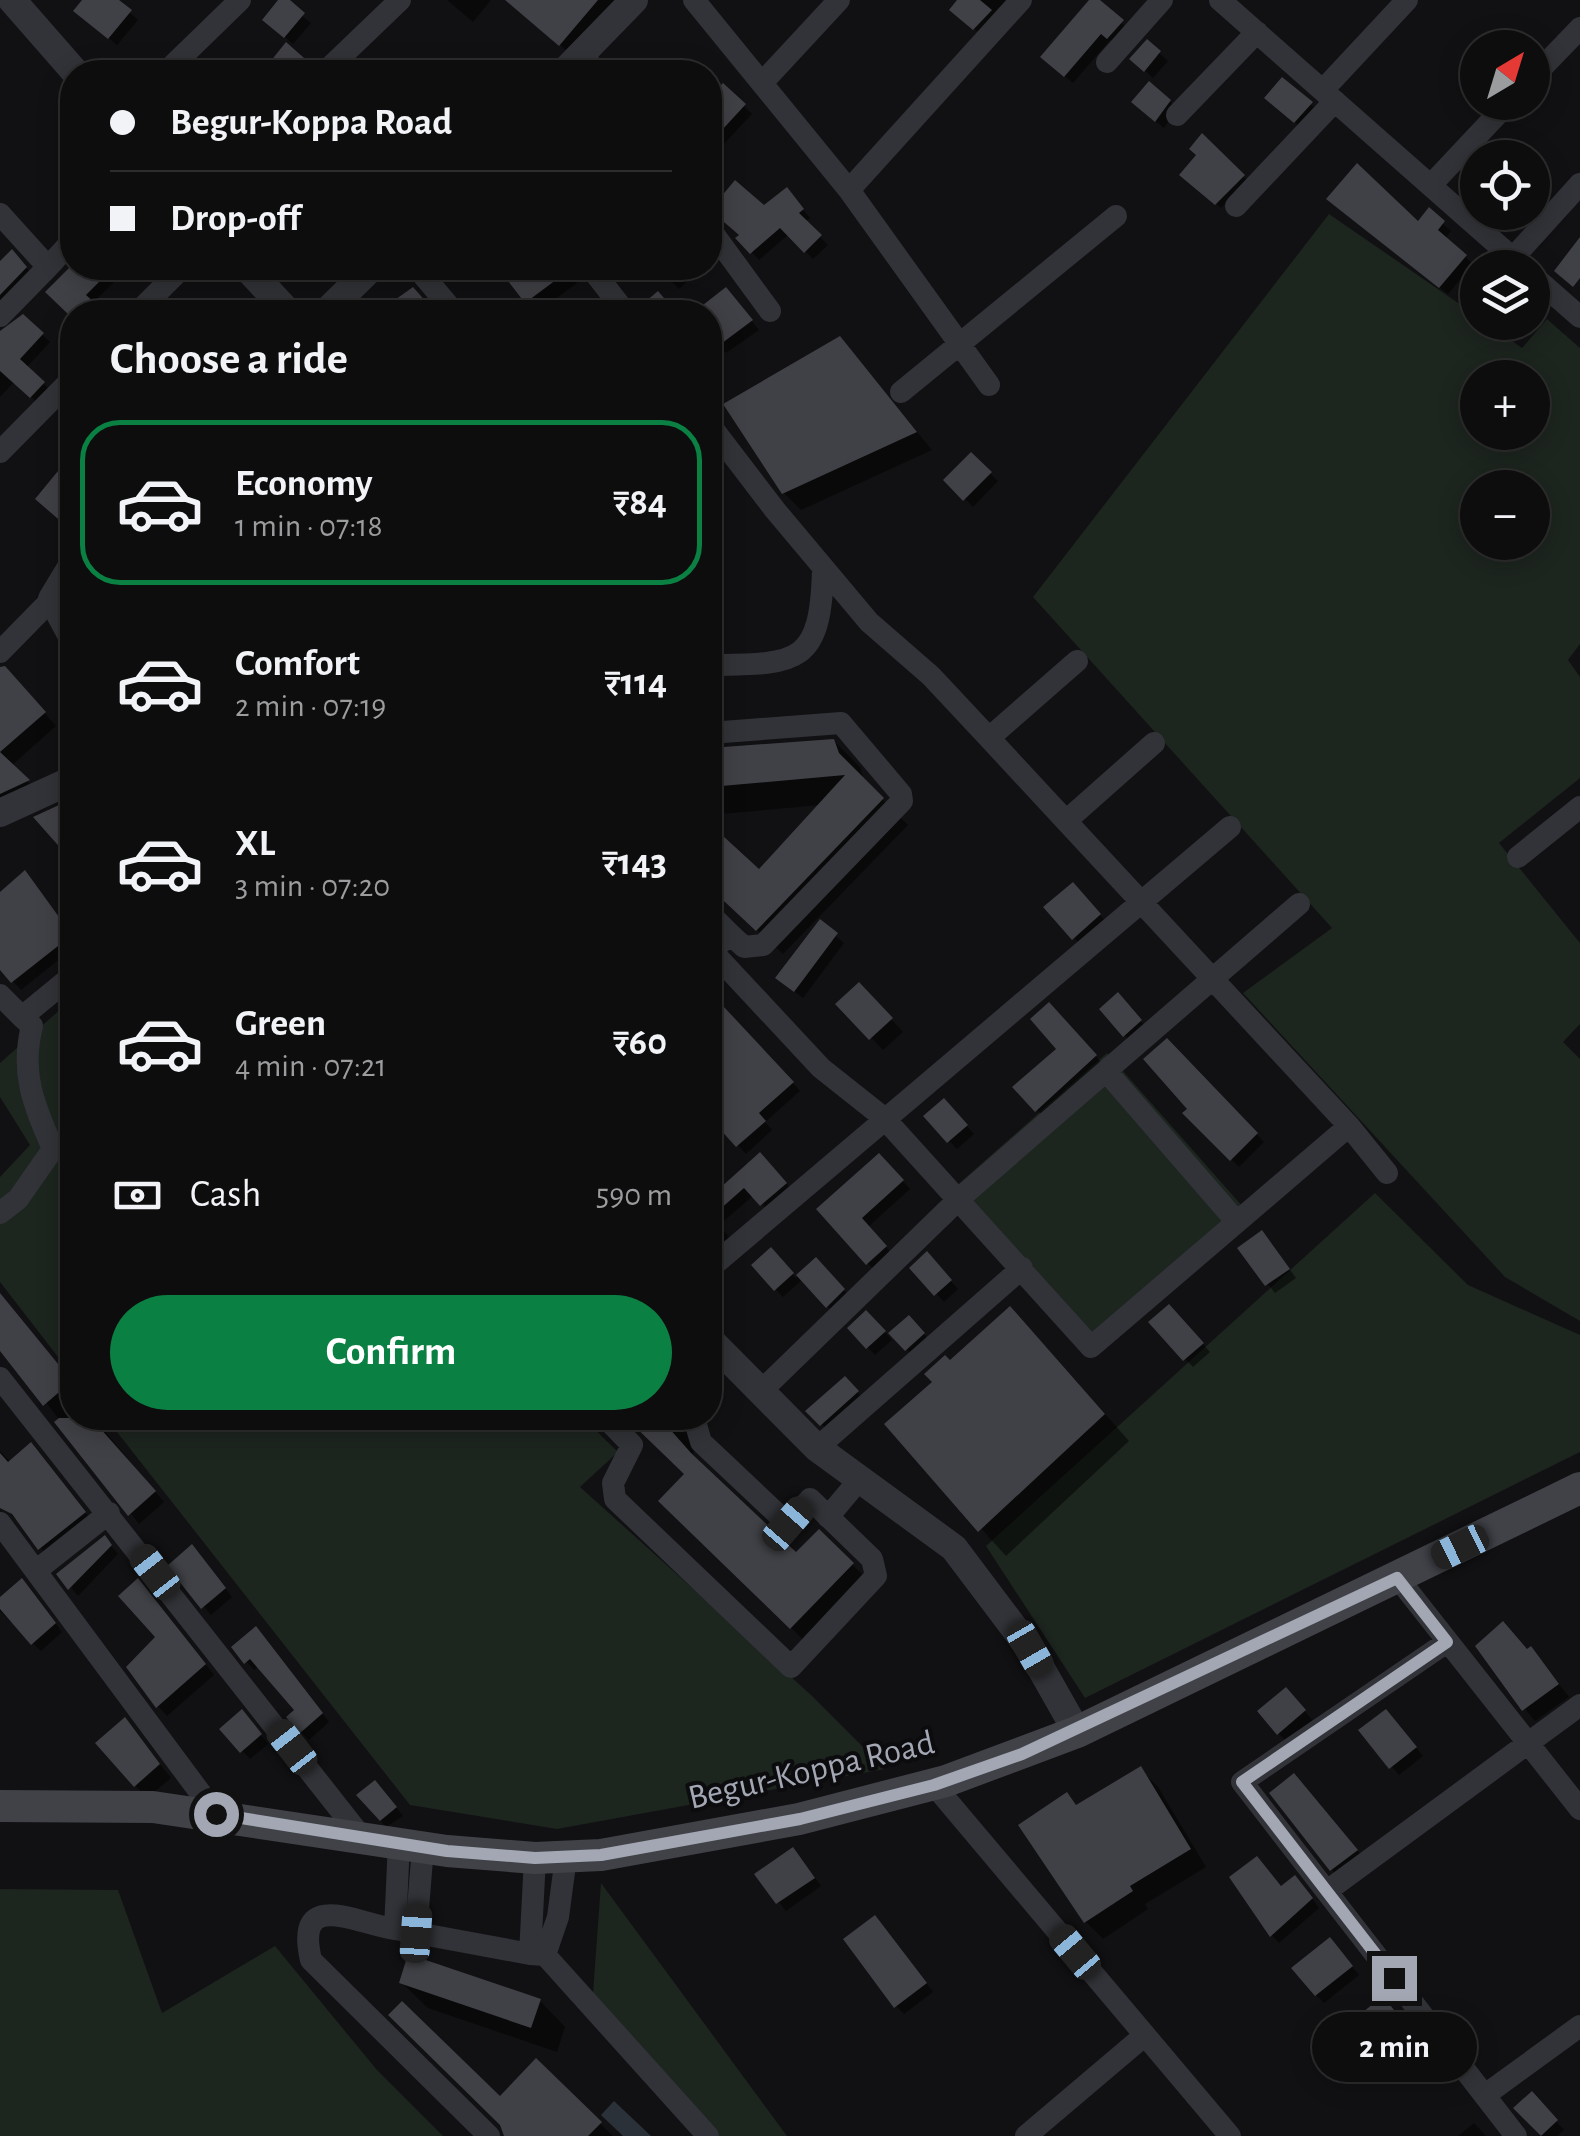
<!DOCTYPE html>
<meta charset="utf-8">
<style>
body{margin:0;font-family:"Alegreya Sans",sans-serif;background:#1b1b1c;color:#f1f3f6;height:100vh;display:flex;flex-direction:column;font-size:38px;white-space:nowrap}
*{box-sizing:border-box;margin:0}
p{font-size:32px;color:#9a9c9e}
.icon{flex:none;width:55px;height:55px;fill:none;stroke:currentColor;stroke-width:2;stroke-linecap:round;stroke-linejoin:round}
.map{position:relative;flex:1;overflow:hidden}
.side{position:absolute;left:60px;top:300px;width:662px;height:1130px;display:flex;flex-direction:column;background:#0d0d0e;border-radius:40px;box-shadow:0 5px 25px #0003,0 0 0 2px #2d2d2e}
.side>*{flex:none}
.banner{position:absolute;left:60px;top:60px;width:662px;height:220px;border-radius:40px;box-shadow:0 5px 25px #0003,0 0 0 2px #2d2d2e;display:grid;align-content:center;height:220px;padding:0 50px;background:#0d0d0e}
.needle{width:65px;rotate:38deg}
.tools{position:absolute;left:1460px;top:30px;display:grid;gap:20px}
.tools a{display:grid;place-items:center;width:90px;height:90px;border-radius:50%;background:#0d0d0e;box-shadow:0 5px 25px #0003,0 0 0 2px #2d2d2e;font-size:50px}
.end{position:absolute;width:45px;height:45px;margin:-22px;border:12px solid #a2a7b3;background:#111;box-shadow:0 0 0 5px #111}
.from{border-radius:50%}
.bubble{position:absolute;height:70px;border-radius:35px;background:#0d0d0e;box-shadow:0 5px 25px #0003,0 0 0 2px #2d2d2e;font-size:32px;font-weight:700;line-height:70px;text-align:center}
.car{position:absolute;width:30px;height:60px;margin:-30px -15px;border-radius:12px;box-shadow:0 0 8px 2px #0007;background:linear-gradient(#222 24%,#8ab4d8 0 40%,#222 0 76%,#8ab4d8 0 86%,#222 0)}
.banner b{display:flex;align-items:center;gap:35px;height:95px;font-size:38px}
.banner b+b{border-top:2px solid #2d2d2e}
.banner i{width:25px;height:25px;background:#f1f3f6}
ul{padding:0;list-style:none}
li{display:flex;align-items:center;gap:30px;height:165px;margin:0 20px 15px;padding:0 30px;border:5px solid transparent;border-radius:40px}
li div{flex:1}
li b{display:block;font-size:38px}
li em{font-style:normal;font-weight:700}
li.selected{border-color:#0b8043}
li>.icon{width:90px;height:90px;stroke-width:1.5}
h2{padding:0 50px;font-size:45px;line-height:120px}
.pay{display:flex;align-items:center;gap:25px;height:110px;padding:0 50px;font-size:38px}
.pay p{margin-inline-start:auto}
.primary-button{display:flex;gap:20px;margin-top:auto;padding:20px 50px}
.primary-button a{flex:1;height:115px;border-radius:60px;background:#0b8043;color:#fff;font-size:40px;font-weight:700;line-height:115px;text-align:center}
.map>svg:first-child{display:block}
.green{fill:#1d251f;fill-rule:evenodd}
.water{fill:#2a3138}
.shadow{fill:#0007}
.building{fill:#404146}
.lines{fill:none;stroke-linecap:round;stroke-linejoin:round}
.minor{stroke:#323338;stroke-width:22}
.tertiary{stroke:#323338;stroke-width:28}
.secondary{stroke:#404248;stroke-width:32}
.route{stroke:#a2a7b3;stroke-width:12}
.labels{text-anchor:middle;stroke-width:8;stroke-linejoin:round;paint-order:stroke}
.street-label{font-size:35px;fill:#a2a7b3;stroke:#0c0c0e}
</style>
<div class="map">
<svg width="1580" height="2136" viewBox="0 0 1580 2136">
<rect width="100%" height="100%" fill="#111113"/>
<path class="green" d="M1329 214 1477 316 1478 322 1486 323 1522 348 1547 319 1580 348V644L1568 660 1580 677V778L1499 843 1580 943V1024L1563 1042 1580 1059V1321L1505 1277 1243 993 1332 928 1033 597ZM1478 378H1532V432H1478ZM1478 488H1532V542H1478Z
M72 999V1375L0 1282V1177L30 1145 0 1097V1063Z
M1107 1053 1251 1216 1090 1358 946 1195Z
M1375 1193 1468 1285 1580 1335V1452L1085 1698 986 1546Z
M106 1418H583L618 1452 580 1487 810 1694 885 1769 557 1829 410 1805Z
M601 1883 787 2136H705L591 2021Z
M0 1889 118 1890 162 2013 275 1946 377 2070 443 2136H0Z"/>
<path class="water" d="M614 2101 651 2136H623L601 2115Z"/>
<path class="shadow" d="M86 0H115L138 20 117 45 85 19Z
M282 0 311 23 293 44 273 27Z
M447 0H491L473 22Z
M513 0H645L586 69Z
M960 0H1015L983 36 960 17Z
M1092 0 1130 30 1116 45 1110 40 1073 83 1051 65Z
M1148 43 1168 61 1153 78 1141 67Z
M1282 80 1319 112 1303 129 1275 106Z
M723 86 752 114 721 147 710 137V100Z
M1169 101 1177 109 1164 128 1142 110Z
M1218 155 1248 181 1221 208 1183 175Z
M794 199 810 218 805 222 828 245 813 259 789 234 759 260 739 238 764 208Z
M1337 207 1418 224 1429 211 1451 231 1445 239 1473 264 1448 294Z
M12 253 33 275 0 309V264Z
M72 267 102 268 115 281 92 304 101 312 72 314 49 292Z
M501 268H565L577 283 538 312Z
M658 268H701L679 289Z
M726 290 759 330 726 353 710 334V312H698Z
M23 317 50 342 26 368 51 391 39 404 14 382 0 397V332Z
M840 340 932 450 801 510 784 493Z
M971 455 998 481 973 507 947 480Z
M0 674 17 682 56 726 11 766 40 794 0 815Z
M834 741 860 767 864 781 908 825 783 954 710 887V827L759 872 821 805 710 815V750Z
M25 873 72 934V949L21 990 0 967V897Z
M1080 893 1107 923 1082 946 1074 938Z
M820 923 844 943 803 998 786 985Z
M859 985 903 1032 883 1050 839 1004Z
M710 993 800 1091 765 1122 772 1130 746 1154 710 1114Z
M1118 996 1148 1029 1132 1043 1102 1010Z
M1049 1005 1103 1064 1045 1118 1016 1087 1059 1050Z
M1167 1041 1264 1142 1239 1167 1185 1113 1190 1109Z
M944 1101 974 1134 957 1149 927 1117Z
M760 1155 794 1192 770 1212 754 1195 719 1225 734 1243 710 1264V1174L723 1189Z
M879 1156 910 1189 868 1227 893 1255 875 1271 820 1210Z
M1269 1241 1296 1278 1275 1293 1240 1249Z
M771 1251 796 1278 816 1261 851 1298 835 1314 803 1279 783 1297 754 1265Z
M927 1255 958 1289 944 1302 913 1268Z
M0 1294 72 1383V1418H94L164 1502 139 1524 0 1342Z
M866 1313 892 1340 875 1355 851 1328Z
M1177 1315 1210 1352 1193 1367 1185 1359Z
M909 1318 931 1342 914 1357 892 1333Z
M1036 1336 1129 1441 1006 1556 887 1424 936 1382Z
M845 1379 865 1401 829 1432 809 1411Z
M628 1418H699L706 1437 692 1454 797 1555 819 1532 878 1590 817 1653 687 1527V1475Z
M0 1451 11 1463 39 1453 92 1521 48 1556 0 1502Z
M105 1539 118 1554 78 1596 60 1574Z
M200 1555 232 1597 211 1615 171 1566Z
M30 1589 62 1632 41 1651 0 1611V1601Z
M148 1591 214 1675 167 1716 158 1706V1637Z
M264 1637 329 1722 309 1740 301 1732 298 1710 259 1666 254 1670 235 1648Z
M1531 1649 1569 1697 1535 1721 1497 1674Z
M1294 1698 1312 1720 1286 1741 1278 1733Z
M125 1720 171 1778 147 1798 135 1785Z
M249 1720 268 1744 250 1759 222 1729Z
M1393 1720 1423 1756 1399 1775 1362 1731Z
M1141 1770 1158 1787 1206 1867 1145 1904 1148 1909 1103 1939 1086 1922 1021 1826 1067 1795 1078 1807Z
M1305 1788 1367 1862 1342 1880 1331 1869Z
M383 1791 403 1816 386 1827 378 1818Z
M800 1858 821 1886 786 1911 758 1875Z
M1303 1886 1319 1908 1279 1943 1272 1935 1282 1888Z
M883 1926 933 1992 904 2014 896 2006Z
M1337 1949 1359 1975 1324 2003 1316 1995Z
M402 1983 540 2001 565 2027 557 2052 428 2008Z
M1395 2012 1415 2038 1375 2070 1362 2057Z
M536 2062 613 2136H506L500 2099Z
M1532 2095 1564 2130 1557 2136H1540L1517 2108Z
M1474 2123 1486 2136H1458Z"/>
<path class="building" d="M82 0H119L132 10 108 39 73 11Z
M278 0H290L305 13 284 38 262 20Z
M505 0H598L559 46Z
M957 0H980L992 10 973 30 949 10Z
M1089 0H1100L1124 20 1107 39 1101 34 1064 77 1040 57Z
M1147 39 1161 51 1144 72 1129 59Z
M286 42 312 65 310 72H282L270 62Z
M1282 77 1313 102 1294 123 1264 98Z
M1149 81 1171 100 1155 122 1131 102Z
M723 83 746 104 710 143V96Z
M1202 133 1245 175 1215 205 1179 175 1196 155 1189 149Z
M1357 163 1418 221 1429 207 1445 221 1438 230 1467 255 1439 288 1326 199Z
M735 180 764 205 787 187 804 209 799 213 822 235 804 253 780 228 750 254 735 238 739 235 710 210Z
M1580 237V278L1573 287 1554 271Z
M12 249 27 267 0 295V261Z
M69 268H113L86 295 105 312 68 314 45 292Z
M498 268H572L525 303Z
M413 287 435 312H378Z
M726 287 753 320 710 352V312H694Z
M658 291 676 312H640L639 307Z
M23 314 44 333 20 359 45 382 30 398 0 371V331Z
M840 336 917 432 782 494 723 404Z
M971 452 992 472 963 501 943 480Z
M72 454V531L35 499Z
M5 666 46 712 0 752 30 780 0 794V667Z
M834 739 839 753 884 798 756 931 710 888V824L759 869 845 775 710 787V748Z
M72 799V861L33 817Z
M25 870 72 935 11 983 0 970V892Z
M1073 882 1101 914 1072 940 1043 907Z
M820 919 838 933 794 992 775 978Z
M859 982 893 1018 869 1040 835 1004Z
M710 992 794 1082 759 1113 766 1121 736 1147 710 1118Z
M1118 992 1142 1020 1123 1037 1099 1009Z
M1049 1002 1097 1055 1035 1112 1012 1087 1056 1049 1030 1019Z
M1167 1038 1258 1133 1230 1161 1182 1113 1187 1109 1143 1059Z
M944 1098 968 1125 947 1143 923 1116Z
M760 1152 787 1183 760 1206 744 1188 710 1218V1197Z
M879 1153 904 1180 862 1218 887 1246 866 1265 816 1209Z
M1262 1230 1290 1269 1265 1286 1237 1248Z
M771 1247 794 1273 774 1291 751 1265Z
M927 1251 952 1280 934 1296 909 1268Z
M816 1257 845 1289 826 1308 796 1275Z
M0 1293 72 1381 43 1406 0 1351Z
M1169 1304 1204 1343 1183 1361 1148 1322Z
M1010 1306 1105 1414 978 1532 884 1424 932 1382 924 1374 945 1355 950 1360Z
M866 1310 886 1331 866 1349 847 1328Z
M909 1315 925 1333 905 1351 888 1333Z
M845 1376 859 1391 820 1426 805 1411Z
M59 1418H110L99 1427 156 1491 128 1516 54 1422Z
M626 1418H677L668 1427 691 1453 796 1552 819 1529 854 1563 790 1629 658 1501 684 1474Z
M31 1442 86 1512 38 1550 12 1514 0 1508V1453L8 1462Z
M105 1535 112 1545 68 1590 56 1574Z
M192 1544 226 1588 201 1609 167 1566Z
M22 1578 56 1623 31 1645 0 1609V1597Z
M138 1578 206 1664 156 1708 126 1667 155 1637 118 1596Z
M1503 1621 1527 1649 1531 1646 1559 1684 1522 1711 1475 1646Z
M256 1626 323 1713 299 1734 286 1717 294 1710 250 1659 244 1664 231 1647Z
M1286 1687 1306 1710 1277 1735 1257 1711Z
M242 1709 262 1734 240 1753 219 1729Z
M1386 1709 1417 1747 1389 1769 1358 1730Z
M125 1717 160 1764 134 1787 95 1743Z
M1141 1766 1191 1849 1130 1886 1133 1891 1084 1923 1018 1825 1067 1792 1076 1805Z
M1294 1773 1358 1850 1330 1871 1269 1793Z
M375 1780 397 1807 380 1821 356 1795Z
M793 1847 815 1878 776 1904 754 1874Z
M1257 1856 1281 1886 1295 1875 1313 1898 1270 1937 1229 1877Z
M875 1915 927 1983 894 2008 843 1939Z
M1330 1937 1353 1966 1315 1996 1291 1968Z
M408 1954 541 1999 531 2028 399 1983Z
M1383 1996 1405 2024 1361 2059 1338 2032Z
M402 2001 500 2096 536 2058 602 2122 588 2136H504L500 2125 388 2015Z
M1532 2091 1558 2120 1541 2136 1513 2108Z"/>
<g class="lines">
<path class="minor" d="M694 0 849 190 1021 0
M1220 0 1524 268
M582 53 596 72
M1107 62 1162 0
M166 72 240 0
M325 72 400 0
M1532 78 1580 28
M762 83 839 0
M1323 90 1407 0
M1177 115 1257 32
M1431 185 1509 102
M849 190 989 385
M1236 206 1335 101
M0 214 48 267 72 241
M710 229 770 311
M1513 258 1580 184
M417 268 454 312
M591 268 625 312
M1532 275 1580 317
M138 312 182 268
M0 316 48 267
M901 392 1116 216
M710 425 775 510 869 622 931 676 989 738 1349 1126 1387 1173
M0 452 72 379
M0 652 52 599
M710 665C797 664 821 666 823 568
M710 733 841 723 901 794 902 801 763 945 744 947 730 934 712 951
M989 738 1077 661
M1066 821 1154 743
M1518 857 1580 807
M710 914 730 934
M710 949 821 1068 884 1118 1091 1347 1349 1126
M0 995 22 1017 72 976
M1106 1071 1299 904
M0 1213 18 1199 53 1149C34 1105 20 1074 32 1026L22 1017
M710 1268 1230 827
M0 1378 360 1835
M760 1392 960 1198 1106 1071 1236 1221
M606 1418 632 1445 613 1483 615 1499 791 1667 876 1576 872 1559 810 1499 788 1524 701 1442 694 1418
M817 1448 1022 1268
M828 1517 859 1480
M0 1523 216 1814
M37 1570 109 1513
M1397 1577 1580 1809
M1447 1642 1242 1782 1516 2136
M934 1785 1230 2136
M399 1842 395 1929C357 1924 294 1887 311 1960L489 2136
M535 1858 530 1954 545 1955 708 2136
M1327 1891 1580 1705
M395 1929 530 1954
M416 1933 423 1847
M545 1955 558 1917 566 1857
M1485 2095 1580 2026
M1026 2136 1145 2035"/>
<path class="tertiary" d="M12 0 75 72
M564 72 634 0
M247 268 288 312
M326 312 371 268
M72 566 52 599 72 636
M0 813 72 780
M710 1340 817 1448 954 1548 1030 1649 1077 1732"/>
<path class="secondary" d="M0 1806 153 1807 447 1851 535 1858 601 1855 799 1819 946 1781 1077 1732 1580 1488"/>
</g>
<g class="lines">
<path class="route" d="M216 1814 447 1851 535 1858 601 1855 800 1819 934 1785 1022 1754 1397 1578 1447 1642 1242 1782 1394 1978"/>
</g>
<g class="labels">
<g class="street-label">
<text transform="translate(811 1769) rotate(-13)" y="12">Begur-Koppa Road</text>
</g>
</g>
</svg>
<div class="tools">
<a><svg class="needle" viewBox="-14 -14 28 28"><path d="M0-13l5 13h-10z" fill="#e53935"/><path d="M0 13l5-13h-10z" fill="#9a9c9e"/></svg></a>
<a><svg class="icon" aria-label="locate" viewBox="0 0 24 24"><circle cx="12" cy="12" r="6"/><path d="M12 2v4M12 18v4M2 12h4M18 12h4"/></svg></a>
<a><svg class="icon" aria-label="layers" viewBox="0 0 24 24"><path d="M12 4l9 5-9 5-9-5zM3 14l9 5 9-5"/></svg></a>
<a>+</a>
<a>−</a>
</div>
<i class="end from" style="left:216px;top:1814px"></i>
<i class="end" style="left:1394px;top:1978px"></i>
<div class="bubble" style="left:1312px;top:2012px;width:165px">2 min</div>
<i class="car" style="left:788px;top:1524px;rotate:41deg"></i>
<i class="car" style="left:1460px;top:1547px;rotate:244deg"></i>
<i class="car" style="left:155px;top:1572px;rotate:322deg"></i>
<i class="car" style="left:1030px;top:1649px;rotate:150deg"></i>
<i class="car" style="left:292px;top:1747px;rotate:322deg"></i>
<i class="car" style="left:416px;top:1933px;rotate:4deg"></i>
<i class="car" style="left:1075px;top:1952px;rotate:320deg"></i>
<div class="banner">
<b><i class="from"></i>Begur-Koppa Road</b>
<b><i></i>Drop-off</b>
</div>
<section class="side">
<h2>Choose a ride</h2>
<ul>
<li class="selected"><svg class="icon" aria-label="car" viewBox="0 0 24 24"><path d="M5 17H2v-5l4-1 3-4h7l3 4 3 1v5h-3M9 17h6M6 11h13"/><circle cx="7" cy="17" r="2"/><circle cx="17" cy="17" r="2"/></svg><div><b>Economy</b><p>1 min · 07:18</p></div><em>₹84</em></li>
<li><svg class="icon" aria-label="car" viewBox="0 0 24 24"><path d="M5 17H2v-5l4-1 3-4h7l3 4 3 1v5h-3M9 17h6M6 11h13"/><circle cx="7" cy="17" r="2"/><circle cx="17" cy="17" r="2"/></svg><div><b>Comfort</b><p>2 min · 07:19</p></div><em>₹114</em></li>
<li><svg class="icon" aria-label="car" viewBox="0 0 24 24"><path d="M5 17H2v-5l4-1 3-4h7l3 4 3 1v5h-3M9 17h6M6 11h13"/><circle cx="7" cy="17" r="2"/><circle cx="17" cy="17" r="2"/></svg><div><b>XL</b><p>3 min · 07:20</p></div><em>₹143</em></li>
<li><svg class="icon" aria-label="car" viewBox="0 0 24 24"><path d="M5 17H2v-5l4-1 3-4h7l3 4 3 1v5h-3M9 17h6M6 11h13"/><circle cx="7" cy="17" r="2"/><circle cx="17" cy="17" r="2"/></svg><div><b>Green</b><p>4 min · 07:21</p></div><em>₹60</em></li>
</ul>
<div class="pay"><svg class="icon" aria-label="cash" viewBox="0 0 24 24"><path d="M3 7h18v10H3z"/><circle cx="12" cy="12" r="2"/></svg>Cash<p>590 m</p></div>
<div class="primary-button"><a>Confirm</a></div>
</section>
</div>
